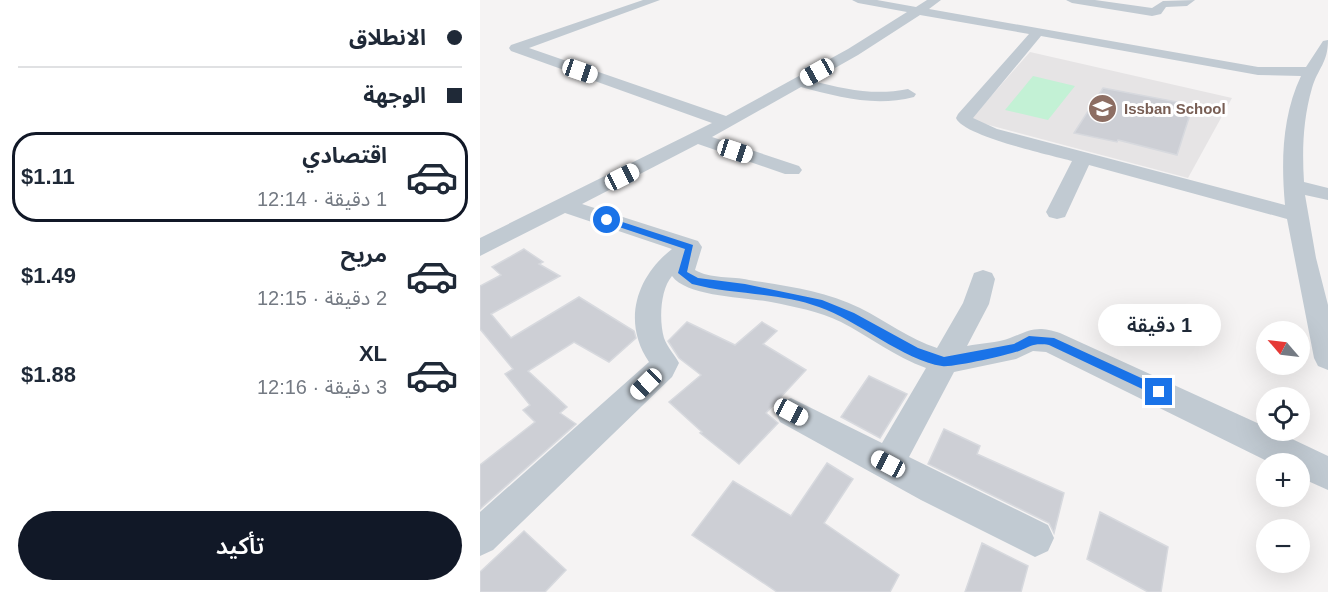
<!DOCTYPE html>
<html lang="ar">
<meta charset="utf-8">
<style>
body{margin:0;font-family:Helvetica,"Noto Sans Arabic",sans-serif;background:#f2f2f3;color:#1f2937;direction:rtl;height:100vh;display:flex;flex-direction:column;font-size:22px;white-space:nowrap}
*{box-sizing:border-box;margin:0}
p{font-size:20px;color:#747a83}
.icon{flex:none;width:33px;height:33px;fill:none;stroke:currentColor;stroke-width:2;stroke-linecap:round;stroke-linejoin:round}
.map{position:relative;flex:1;overflow:hidden;direction:ltr}
.panel{display:flex;flex-direction:column;background:#fff;width:480px}
.panel>*{flex:none}
.banner{display:grid;align-content:center;height:132px;padding:0 18px;background:#fff}
.needle{width:39px;rotate:298deg}
.controls{position:absolute;left:776px;top:321px;display:grid;gap:12px}
.controls a{display:grid;place-items:center;width:54px;height:54px;border-radius:50%;background:#fff;box-shadow:0 6px 24px #0002;font-size:30px}
.end{position:absolute;width:27px;height:27px;margin:-14px;border:8px solid #1a73e8;background:#fff;box-shadow:0 0 0 3px #fff}
.from{border-radius:50%}
.bubble{position:absolute;height:42px;border-radius:21px;background:#fff;box-shadow:0 6px 24px #0002;font-size:20px;font-weight:600;line-height:42px;text-align:center;direction:rtl}
.car{position:absolute;width:18px;height:36px;margin:-18px -9px;border-radius:8px;box-shadow:0 0 4px 2px #0007;background:linear-gradient(#fff 24%,#345 0 40%,#fff 0 76%,#345 0 86%,#fff 0)}
.banner b{display:flex;align-items:center;gap:21px;height:57px;font-size:22px}
.banner b+b{border-top:2px solid #e0e1e3}
.banner i{width:15px;height:15px;background:#1f2937}
ul{padding:0;list-style:none}
li{display:flex;align-items:center;gap:18px;height:90px;margin:0 12px 9px;padding:0 6px;border:3px solid transparent;border-radius:24px}
li div{flex:1}
li b{display:block;font-size:22px}
li em{font-style:normal;font-weight:600}
li.selected{border-color:#111827}
li>.icon{width:54px;height:54px;stroke-width:1.5}
.primary-button{display:flex;gap:12px;margin-top:auto;padding:12px 18px}
.primary-button a{flex:1;height:69px;border-radius:36px;background:#111827;color:#fff;font-size:24px;font-weight:600;line-height:69px;text-align:center}
main{display:flex;flex:1;min-height:0}
.map>svg:first-child{display:block}
.education{fill:#e6e4e5}
.green{fill:#c3f1d5}
.building{fill:#cdcfd5;stroke:#d7d9de;stroke-width:1.5}
.lines{fill:none;stroke-linecap:round;stroke-linejoin:round}
.minor{fill:#c1cad2;fill-rule:evenodd}
.route{fill:#1a73e8}
.labels{text-anchor:middle;stroke-width:6;stroke-linejoin:round;paint-order:stroke}
.far-education-label{font-size:15px;font-weight:bold;fill:#785e54;stroke:#fff;text-anchor:start}
</style>
<main>
<div class="map">
<svg width="848" height="592" viewBox="0 0 848 592">
<rect width="100%" height="100%" fill="#f5f3f3"/>
<path class="education" d="M550 52 752 98 708 178 490 120Z"/>
<path class="green" d="M553 76 595 86 568 120 525 110Z"/>
<path class="building" d="M623 88 713 105 697 155 638 140 637 142 594 133Z
M44 249 63 262 59 264 80 276 11 314 31 338 99 297 154 331 156 338 129 362 94 342 48 371 87 407 80 413 96 424 0 509V465L55 422 43 410 50 405 25 374 33 369 0 329V286L21 275 12 267Z
M207 322 255 345 282 322 297 331 283 344 326 370 286 413 298 423 259 464 220 433 222 432 189 402 221 375 199 358 188 341Z
M389 376 427 394 400 438 361 417Z
M464 429 500 446 497 454 584 493 574 533 569 523 448 464Z
M347 463 373 479 344 523 419 575 410 592H297L212 535 253 481 311 516Z
M620 512 688 547 681 592H668L607 559Z
M44 531 86 570 65 592H0V572Z
M502 543 548 566 541 592H485Z"/>
<g class="lines">
<path class="minor" d="M163 0H180L49 48 246 116 368 49 427 12 378 3 372 0H397L436 7 447 0H461L449 9 778 67H826L843 41 848 40C848 63 838 68 832 88 823 119 822 150 824 182L848 188V200L825 195 836 258 848 305V370L838 366 834 358 807 219 609 165 585 217 577 219 569 217 566 212 592 161C570 155 483 136 476 118L478 114 549 34 440 15 378 55 332 81C365 89 394 96 428 89L436 94 434 97C394 107 359 97 321 87L232 137 319 166 322 170 319 174H305L218 144 102 204 218 241 222 247 215 270C230 279 252 276 269 280 307 286 345 291 380 308 406 321 429 339 457 348L483 303 494 273 503 270 512 273 515 279 509 304 487 346C501 343 517 343 530 338 551 330 556 325 580 333L786 427V430H793L848 456V490L819 477V464H793L566 352 553 351 536 359 474 372 429 457 568 525 574 538 568 551 555 557 441 500 300 422 295 412 300 402 311 398 402 443 446 368C415 357 390 337 361 322 339 311 315 307 291 302 265 297 207 297 192 276 180 290 179 321 184 338 187 347 195 355 199 363L192 377 13 550 0 556V512L169 362C142 322 156 277 192 249L85 213 0 256V238L232 123 31 51 29 48 31 45ZM561 36 778 75 821 76C802 116 801 162 805 205L517 129 493 118Z
M586 0H615L672 8 683 1 715 0 707 6 686 7 681 14 672 16 592 3Z"/>
</g>
<path class="route" d="M127 217 213 245 207 272 218 278 265 284 342 300 374 313 438 348 464 357 534 344 549 336 574 338 683 388 684 392 679 397 675 395 569 345C553 343 552 346 539 351 528 355 472 368 462 366 425 361 377 320 339 307 299 292 253 295 212 284L198 273 205 249 124 222V218Z"/>
<defs>
<symbol id="school-disc" viewBox="-11 -11 22 22"><circle r="9.5" fill="#8d6e63" stroke="#fff"/><path d="M0-5L7-2L0 1L-7-2ZM-4 1L0 2.5L4 1V4Q0 6-4 4Z" fill="#fff"/></symbol>
</defs>
<g fill-rule="evenodd">
<use href="#school-disc" x="606" y="92" width="33" height="33"/>
</g>
<g class="labels">
<g class="far-education-label">
<text x="644" y="114">Issban School</text>
</g>
</g>
</svg>
<div class="controls">
<a><svg class="needle" viewBox="-14 -14 28 28"><path d="M0-13l5 13h-10z" fill="#e53935"/><path d="M0 13l5-13h-10z" fill="#747a83"/></svg></a>
<a><svg class="icon" aria-label="locate" viewBox="0 0 24 24"><circle cx="12" cy="12" r="6"/><path d="M12 2v4M12 18v4M2 12h4M18 12h4"/></svg></a>
<a>+</a>
<a>−</a>
</div>
<i class="end from" style="left:127px;top:220px"></i>
<i class="end" style="left:679px;top:392px"></i>
<div class="bubble" style="left:618px;top:304px;width:123px">1 دقيقة</div>
<i class="car" style="left:100px;top:71px;rotate:109deg"></i>
<i class="car" style="left:337px;top:72px;rotate:241deg"></i>
<i class="car" style="left:255px;top:151px;rotate:108deg"></i>
<i class="car" style="left:142px;top:177px;rotate:63deg"></i>
<i class="car" style="left:166px;top:384px;rotate:226deg"></i>
<i class="car" style="left:311px;top:412px;rotate:118deg"></i>
<i class="car" style="left:408px;top:464px;rotate:298deg"></i>
</div>
<section class="panel">
<div class="banner">
<b><i class="from"></i>الانطلاق</b>
<b><i></i>الوجهة</b>
</div>
<ul>
<li class="selected"><svg class="icon" aria-label="car" viewBox="0 0 24 24"><path d="M5 17H2v-5l4-1 3-4h7l3 4 3 1v5h-3M9 17h6M6 11h13"/><circle cx="7" cy="17" r="2"/><circle cx="17" cy="17" r="2"/></svg><div><b>اقتصادي</b><p>1 دقيقة · 12:14</p></div><em>$1.11</em></li>
<li><svg class="icon" aria-label="car" viewBox="0 0 24 24"><path d="M5 17H2v-5l4-1 3-4h7l3 4 3 1v5h-3M9 17h6M6 11h13"/><circle cx="7" cy="17" r="2"/><circle cx="17" cy="17" r="2"/></svg><div><b>مريح</b><p>2 دقيقة · 12:15</p></div><em>$1.49</em></li>
<li><svg class="icon" aria-label="car" viewBox="0 0 24 24"><path d="M5 17H2v-5l4-1 3-4h7l3 4 3 1v5h-3M9 17h6M6 11h13"/><circle cx="7" cy="17" r="2"/><circle cx="17" cy="17" r="2"/></svg><div><b>XL</b><p>3 دقيقة · 12:16</p></div><em>$1.88</em></li>
</ul>
<div class="primary-button"><a>تأكيد</a></div>
</section>
</main>
